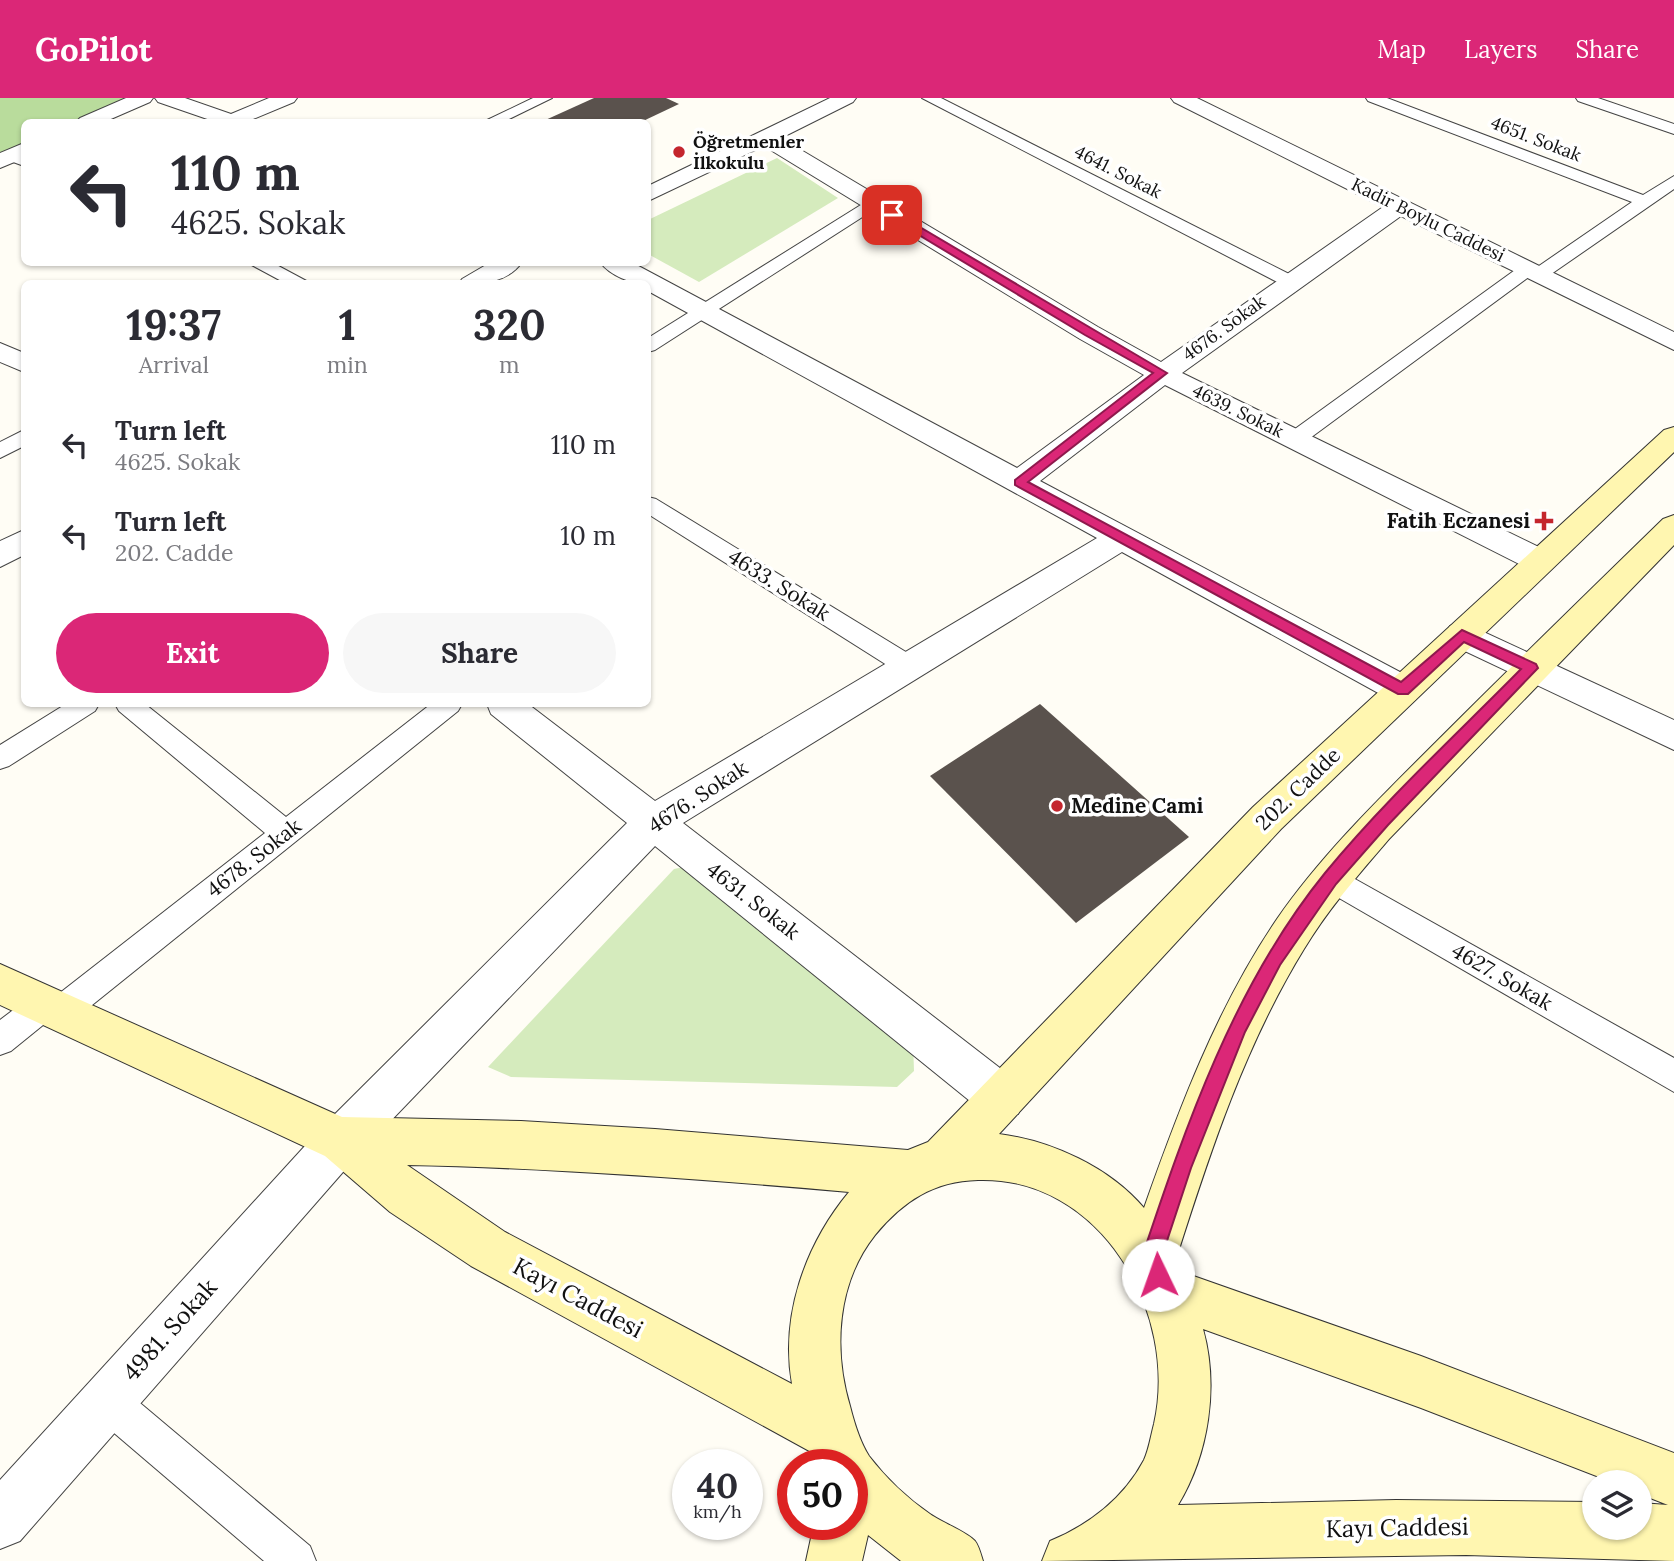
<!DOCTYPE html>
<html lang="en">
<head>
<meta charset="utf-8">
<style>
  body { margin:0; font-family:Lora,serif; background:#f7f7f7; color:#2b2b33; height:100vh; display:flex; flex-direction:column; font-size:26px; white-space:nowrap }
  * { box-sizing:border-box; margin:0 }
  p { font-size:23px; color:#7c7c81 }
  .icon { flex:none; width:38px; height:38px; fill:none; stroke:currentColor; stroke-width:2; stroke-linecap:round; stroke-linejoin:round }
  .map { position:relative; flex:1; overflow:hidden }
  .side { position:absolute; left:21px; top:182px; width:630px; height:427px; display:flex; flex-direction:column; background:#fff; border-radius:10px; box-shadow:0 2px 5px #0004 }
  .side>* { flex:none }
  .hud { position:absolute; left:21px; top:21px; width:630px; height:147px; border-radius:10px; box-shadow:0 2px 5px #0004; background:#fff; color:#2b2b33; overflow:hidden }
  .fabs { position:absolute; left:1582px; top:1372px; display:grid; gap:14px }
  .fabs a { display:grid; place-items:center; width:70px; height:70px; border-radius:50%; background:#fff; box-shadow:0 2px 5px #0004; font-size:35px }
  .speed { position:absolute; left:672px; top:1351px; display:flex; gap:14px; font-size:35px; font-weight:700; text-align:center }
  .speed>* { display:grid; place-content:center; width:91px; height:91px; border-radius:50%; background:#fff; box-shadow:0 2px 5px #0004; line-height:1 }
  .speed small { font-size:18px; font-weight:400 }
  .speed .limit { border:10px solid #d22; background:#fff; color:#111 }
  .pin { position:absolute; display:grid; place-items:center; width:60px; height:60px; color:#fff; margin:-30px; border-radius:14px; box-shadow:0 4px 10px #0006 }
  .me { position:absolute; width:77px; margin:-38px; rotate:357deg; stroke-linejoin:round; filter:drop-shadow(0 0 5px #0008) }
  .turn { display:flex; align-items:center; gap:24px; height:147px; padding:0 35px; font-size:32px }
  .turn .icon { width:91px; height:91px; stroke-width:2.5 }
  .turn b { display:block; font-size:49px; line-height:60px }
  .eta { display:flex; justify-content:space-evenly; align-items:center; height:119px; text-align:center }
  .eta b { font-size:42px; font-weight:800; line-height:49px }
  .primary-button { display:flex; gap:14px; margin-top:auto; padding:14px 35px }
  .primary-button a { flex:1; height:80px; border-radius:42px; background:#db2777; color:#fff; font-size:28px; font-weight:800; line-height:80px; text-align:center }
  .primary-button a+a { background:#f7f7f7; color:#2b2b33 }
  ul { padding:0; list-style:none }
  li { display:flex; align-items:center; gap:21px; height:91px; padding:0 35px }
  li div { flex:1 }
  li b { display:block; font-size:26px }
  li em { font-style:normal }
  header { display:flex; align-items:center; gap:42px; box-sizing:border-box; height:98px; padding:0 35px; background:#db2777; color:#fff }
  header strong { font-size:33px }
  nav { display:flex; gap:38px; margin-inline-start:auto; font-size:24px }
  .map>svg:first-child { display:block }
</style>
</head>
<body>
<header>
<strong>GoPilot</strong>
<nav><a>Map</a><a>Layers</a><a>Share</a></nav>
</header>
<div class="map">
<svg width="1674" height="1463" viewBox="0 0 1674 1463">
  <rect width="100%" height="100%" fill="#fffdf5"/>
  <g fill="#d5ebbd">
    <polygon points="777,60 838,100 699,184 648,156 648,122"/>
    <polygon points="694,767 913,944 914,973 897,989 511,979 488,969 674,771"/>
  </g>
  <polygon fill="#b9dc9c" points="0,0 129,0 72,24 24,24 24,45 0,56"/>
  <g fill="#5a524d">
    <polygon points="594,0 666,0 679,6 641,24 541,24"/>
    <polygon points="1040,606 1189,739 1076,825 930,678"/>
  </g>
  <g fill="none" stroke-linecap="round" stroke-linejoin="round">
    <g stroke="#444" stroke-width="2">
      <g id="lane">
        <polygon points="533,0 552,0 503,24 483,24"/>
        <polygon points="922,0 941,0 1295,179 1298,183 1295,187 1283,187"/>
        <polygon points="1366,0 1387,0 1643,97 1674,78 1674,91 1544,181 1538,182 1530,178 1302,346 1288,346 1284,341 1288,336 1522,167 1528,166 1536,170 1632,104 1368,3"/>
        <polygon points="1576,0 1598,0 1674,26 1674,36 1578,3"/>
        <polygon points="11,53 24,58 24,68 5,61 3,58 5,55"/>
        <polygon points="872,100 878,101 880,105 878,109 655,252 648,254 648,240"/>
        <polygon points="246,164 271,164 312,186 287,186"/>
        <polygon points="24,332 24,348 0,360 0,344"/>
        <polygon points="648,399 656,401 919,562 923,569 919,576 910,579 901,576 648,416"/>
        <polygon points="66,606 99,606 95,613 9,668 0,671 0,647"/>
        <polygon points="115,606 145,606 286,719 431,606 462,606 458,613 71,924 60,929 48,923 11,953 0,957 0,922 33,897 44,892 56,898 265,735 119,613"/>
        <polygon points="1330,767 1674,960 1674,994 1320,789 1316,780 1320,771"/>
        <polygon points="107,1284 121,1289 310,1448 316,1463 264,1463 93,1317 88,1303 93,1289"/>
      </g>
    </g>
    <g stroke="#444" stroke-width="2">
      <g id="street">
        <polygon points="126,0 153,0 150,4 104,24 76,24 80,20"/>
        <polygon points="155,0 185,0 231,16 269,0 297,0 294,4 246,24 216,24 158,4"/>
        <path d="M830,0H856L853,4L781,40L1098,229L1161,264L1383,109L1174,4L1171,0H1197L1674,234V252L1401,118L1182,275L1551,455L1556,463L1551,471L1540,474L1529,471L1165,287L1040,383L1415,582L1421,592L1415,602L1403,606L1391,602L1122,454L683,725L1018,984L1025,1000L1018,1016L1002,1022L986,1016L655,748L357,1058L20,1443L0,1451V1382L325,1026L627,725L491,616L487,606H528L655,703L1097,440L648,193V186C632,186 610,178 600,164H631L1017,370L1144,277L1080,241L764,48L648,103V88Z"/>
        <polygon points="24,45 24,60 0,70 0,55"/>
        <path d="M491,164H522C508,185 481,186 459,186L462,181Z"/>
        <polygon points="0,245 24,255 24,274 0,264"/>
        <polygon points="24,432 24,457 0,469 0,443"/>
        <polygon points="1462,524 1674,622 1674,652 1450,546 1445,537 1450,528"/>
      </g>
    </g>
    <g stroke="#333" stroke-width="2">
      <path id="secondary" d="M1674,329V354L1281,731L999,1036C1052,1043 1109,1069 1144,1110C1179,1011 1217,909 1277,821C1322,756 1380,700 1436,644C1511,569 1587,495 1663,421L1674,417V447L1389,741C1359,776 1328,811 1304,851C1245,947 1210,1054 1176,1161L1182,1174L1421,1258L1674,1355V1463L1466,1457L1042,1463L1050,1443C1089,1427 1124,1400 1144,1362C1149,1351 1151,1337 1154,1326C1179,1215 1101,1078 978,1082C934,1083 903,1103 875,1137C837,1185 833,1251 850,1308C854,1324 860,1344 869,1358C885,1379 908,1401 930,1416C941,1424 967,1434 975,1443C979,1448 981,1457 983,1463H901L868,1437L862,1463H806L814,1426H852V1367H818L813,1355L471,1168L390,1114L325,1058L0,907V866L342,1019L521,1023L655,1031L908,1052L928,1044L1253,709L1664,332ZM407,1067C555,1070 701,1081 849,1094C805,1147 780,1218 792,1286L505,1134ZM1203,1231L1421,1310L1612,1384H1640V1396L1668,1407L1640,1405V1430H1594V1404L1396,1402L1178,1407C1209,1356 1219,1288 1203,1231Z"/>
    </g>
    <use href="#lane" fill="#fff" fill-rule="evenodd"/>
    <use href="#street" fill="#fff" fill-rule="evenodd"/>
    <use href="#secondary" fill="#fff6b0" fill-rule="evenodd"/>
  </g>
  <path fill="#db2777" stroke="#8e194d" stroke-width="2" d="M889,115H896L1167,275L1028,384L1401,584L1462,532L1536,566L1538,570L1388,727L1336,786L1280,867L1245,934L1191,1070L1161,1161L1168,1177L1165,1185L1158,1188L1151,1185L1141,1162C1186,1027 1234,887 1325,775C1385,702 1455,638 1521,571L1464,544L1408,596H1398L1015,387V382L1153,275L1085,237L889,119Z"/>
  <g fill="#c4262e" stroke="#fff" stroke-width="2.5">
    <circle cx="679" cy="54" r="7"/>
    <path d="M1540.5 412.5h7v7h7v7h-7v7h-7v-7h-7v-7h7z"/>
    <circle cx="1057" cy="708" r="7"/>
  </g>
  <g text-anchor="middle" stroke-width="7" stroke-linejoin="round" paint-order="stroke">
    <g font-size="18" fill="#111" stroke="#fff">
      <text transform="translate(1536 41) rotate(21)" y="6">4651. Sokak</text>
      <text transform="translate(1118 74) rotate(27)" y="6">4641. Sokak</text>
      <text transform="translate(1428 122) rotate(26)" y="6">Kadir Boylu Caddesi</text>
      <text transform="translate(1224 230) rotate(-36)" y="6">4676. Sokak</text>
      <text transform="translate(1238 313) rotate(26)" y="6">4639. Sokak</text>
    </g>
    <g font-size="18" font-weight="bold" fill="#111" stroke="#fff" text-anchor="start">
      <text x="693" y="50">Öğretmenler<tspan x="693" dy="21">İlkokulu</tspan></text>
    </g>
    <g font-size="21" font-weight="bold" fill="#111" stroke="#fff" text-anchor="end">
      <text x="1530" y="430">Fatih Eczanesi</text>
      <text x="1071" y="715" text-anchor="start">Medine Cami</text>
    </g>
    <g font-size="21" fill="#111" stroke="#fff">
      <text transform="translate(779 487) rotate(32)" y="7">4633. Sokak</text>
      <text transform="translate(1298 691) rotate(-44)" y="7">202. Cadde</text>
      <text transform="translate(698 699) rotate(-33)" y="7">4676. Sokak</text>
      <text transform="translate(254 760) rotate(-38)" y="7">4678. Sokak</text>
      <text transform="translate(753 803) rotate(38)" y="7">4631. Sokak</text>
      <text transform="translate(1502 879) rotate(30)" y="7">4627. Sokak</text>
    </g>
    <g font-size="24" fill="#111" stroke="#fff">
      <text transform="translate(578 1200) rotate(28)" y="8">Kayı Caddesi</text>
      <text transform="translate(170 1232) rotate(-48)" y="8">4981. Sokak</text>
      <text transform="translate(1397 1430) rotate(-1)" y="8">Kayı Caddesi</text>
    </g>
  </g>
</svg>
<div class="fabs">
<a><svg class="icon" aria-label="layers" viewBox="0 0 24 24"><path d="M12 4l9 5-9 5-9-5zM3 14l9 5 9-5"/></svg></a>
</div>
<div class="speed"><div>40<small>km/h</small></div><div class="limit">50</div></div>
<div class="pin" style="left:892px;top:117px;background:#d93025"><svg class="icon" aria-label="arrive" viewBox="0 0 24 24"><path d="M6 21V4h12l-3 4 3 4H6"/></svg></div>
<svg class="me" style="left:1158px;top:1177px" viewBox="-20 -20 40 40"><circle r="19" fill="#fff"/><path d="M0-13L10 11 0 6-10 11z" fill="#db2777"/></svg>
<div class="hud">
<div class="turn"><svg class="icon" aria-label="left" viewBox="0 0 24 24"><path d="M17 20v-9H6M10 6l-5 5 5 5"/></svg><div><b>110 m</b>4625. Sokak</div></div>
</div>
<section class="side">
<div class="eta">
<div><b>19:37</b><p>Arrival</p></div>
<div><b>1</b><p>min</p></div>
<div><b>320</b><p>m</p></div>
</div>
<ul>
<li><svg class="icon" aria-label="left" viewBox="0 0 24 24"><path d="M17 20v-9H6M10 6l-5 5 5 5"/></svg><div><b>Turn left</b><p>4625. Sokak</p></div><em>110 m</em></li>
<li><svg class="icon" aria-label="left" viewBox="0 0 24 24"><path d="M17 20v-9H6M10 6l-5 5 5 5"/></svg><div><b>Turn left</b><p>202. Cadde</p></div><em>10 m</em></li>
</ul>
<div class="primary-button"><a>Exit</a><a>Share</a></div>
</section>
</div>
</body>
</html>
